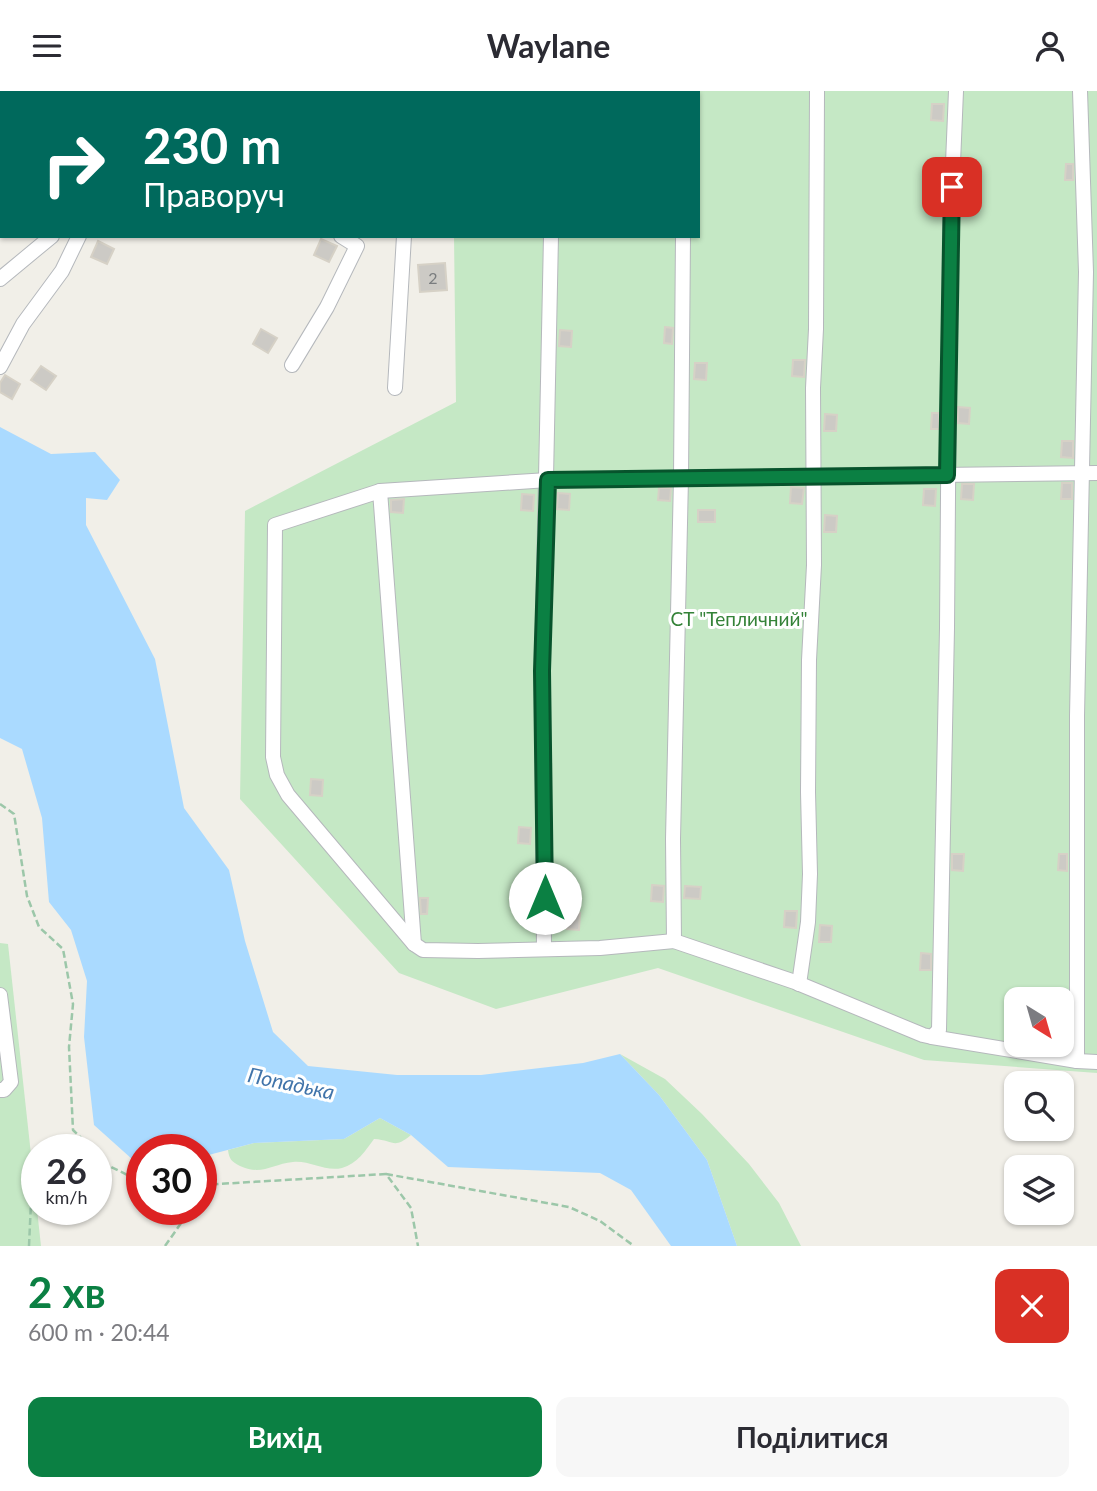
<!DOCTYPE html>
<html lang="uk">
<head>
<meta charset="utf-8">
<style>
  body { margin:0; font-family:Lato,sans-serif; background:#f7f7f7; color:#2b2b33; height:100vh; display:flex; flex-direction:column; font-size:26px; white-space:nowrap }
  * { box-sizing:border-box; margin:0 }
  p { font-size:23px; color:#7c7c81 }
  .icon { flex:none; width:38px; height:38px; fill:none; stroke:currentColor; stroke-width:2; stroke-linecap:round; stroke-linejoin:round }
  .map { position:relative; height:1155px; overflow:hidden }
  .sheet { display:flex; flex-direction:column; background:#fff; flex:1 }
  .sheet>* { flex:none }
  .banner { position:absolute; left:0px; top:0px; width:700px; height:147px; box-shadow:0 2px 5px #0004; background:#00695c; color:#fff; overflow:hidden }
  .needle { width:46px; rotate:143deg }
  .fabs { position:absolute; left:1004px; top:896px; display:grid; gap:14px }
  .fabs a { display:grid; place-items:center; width:70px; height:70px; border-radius:14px; background:#fff; box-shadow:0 2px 5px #0004; font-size:35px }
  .speed { position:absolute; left:21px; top:1043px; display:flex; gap:14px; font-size:35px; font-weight:700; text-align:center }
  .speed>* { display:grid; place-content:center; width:91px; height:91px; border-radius:50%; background:#fff; box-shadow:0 2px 5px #0004; line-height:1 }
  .speed small { font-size:18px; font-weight:400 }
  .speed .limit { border:10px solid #d22; background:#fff; color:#111 }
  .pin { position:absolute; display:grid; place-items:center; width:60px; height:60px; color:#fff; margin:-30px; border-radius:14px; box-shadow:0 4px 10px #0006 }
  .me { position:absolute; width:77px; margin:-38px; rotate:0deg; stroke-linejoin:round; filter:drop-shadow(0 0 5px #0008) }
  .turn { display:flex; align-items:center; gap:24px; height:147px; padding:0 28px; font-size:32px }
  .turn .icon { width:91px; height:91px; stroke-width:2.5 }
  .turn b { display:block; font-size:49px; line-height:60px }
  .round { display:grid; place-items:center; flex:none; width:74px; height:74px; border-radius:14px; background:#f7f7f7 }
  .summary { display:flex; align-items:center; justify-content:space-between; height:119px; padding:0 28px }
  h1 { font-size:42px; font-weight:700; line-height:52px; color:#0b8043 }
  .action { display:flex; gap:14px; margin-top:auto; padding:14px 28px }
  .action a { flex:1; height:80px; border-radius:14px; background:#0b8043; color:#fff; font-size:28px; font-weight:700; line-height:80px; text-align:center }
  .action a+a { background:#f7f7f7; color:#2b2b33 }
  header { display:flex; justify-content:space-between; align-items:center; height:91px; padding:0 28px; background:#fff; font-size:32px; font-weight:700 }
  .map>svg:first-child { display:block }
</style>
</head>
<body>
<header><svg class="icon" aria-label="menu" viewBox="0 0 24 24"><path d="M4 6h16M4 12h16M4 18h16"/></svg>Waylane<svg class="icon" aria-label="person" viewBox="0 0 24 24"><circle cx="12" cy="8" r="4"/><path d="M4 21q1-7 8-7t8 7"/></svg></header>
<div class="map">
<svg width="1097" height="1155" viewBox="0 0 1097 1155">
  <rect width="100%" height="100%" fill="#f1efe8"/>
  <g fill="#c5e8c5" fill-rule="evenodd">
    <path d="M452,0H1097V982L924,969L658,877L496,918L399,882L240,708L245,420L456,311L454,145H698V2ZM1017,908H1062V954H1017Z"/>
    <polygon points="0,852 8,853 41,1155 0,1155"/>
    <polygon points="620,963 665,988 702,1023 749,1073 779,1112 801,1155 737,1155 707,1069 659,1004"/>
    <path d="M380,1027L411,1044C393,1059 394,1049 374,1048C366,1059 357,1073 342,1077C325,1081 309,1069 293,1071C272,1073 262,1085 240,1075C232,1071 229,1068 228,1059L254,1052L344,1048Z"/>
  </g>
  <polygon fill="#aadaff" points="0,336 51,363 95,361 120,389 107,409 86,407 86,434 155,568 184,717 229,779 245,850 273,941 308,975 397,984 481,984 583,972 620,963 659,1004 707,1069 737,1155 671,1155 631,1099 600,1082 448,1076 411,1044 380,1027 344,1048 254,1052 201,1066 201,1059 142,1059 142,1077 94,1034 84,946 87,890 71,839 49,811 42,727 22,658 0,647"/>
  <g fill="#cccac5" stroke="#d6d1c6" stroke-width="2">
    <polygon points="932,13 944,13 943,30 931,29"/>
    <polygon points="1066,73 1073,73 1073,89 1065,89"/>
    <polygon points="321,148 337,155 329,171 314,164"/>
    <polygon points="98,150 114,158 107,173 91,166"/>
    <polygon points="445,172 447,199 420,201 418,174"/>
    <polygon points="665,236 673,237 672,253 664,252"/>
    <polygon points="261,238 277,247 268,262 253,253"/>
    <polygon points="560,239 572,240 571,256 559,255"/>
    <polygon points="793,269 805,269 804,286 792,285"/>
    <polygon points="695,272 707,272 706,289 694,288"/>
    <polygon points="41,275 56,285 46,299 31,289"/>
    <polygon points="5,284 20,293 12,308 0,301 0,292"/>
    <polygon points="958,316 970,317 969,333 958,332"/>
    <polygon points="932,322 939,322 939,338 931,338"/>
    <polygon points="825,323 837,324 836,340 824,340"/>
    <polygon points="1062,350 1073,350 1073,367 1061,366"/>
    <polygon points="1062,392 1072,392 1072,408 1061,408"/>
    <polygon points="962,393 974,393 973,409 961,408"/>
    <polygon points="791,396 804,397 802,413 790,412"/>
    <polygon points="659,397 671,397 670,410 658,409"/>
    <polygon points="924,398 936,398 935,415 923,414"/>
    <polygon points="558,402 570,403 569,419 557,418"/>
    <polygon points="522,403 534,404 533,420 521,419"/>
    <polygon points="404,408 403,422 391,421 391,409"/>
    <rect x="698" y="419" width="17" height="12"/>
    <polygon points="825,424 837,425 836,441 824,441"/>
    <polygon points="311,688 323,689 322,705 310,704"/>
    <polygon points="519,736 531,737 530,753 518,752"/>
    <polygon points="952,763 964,763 963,780 952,779"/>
    <polygon points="1059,763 1067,763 1067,780 1058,779"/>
    <polygon points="652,794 664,795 663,811 651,810"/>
    <polygon points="685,795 701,796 700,808 684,807"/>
    <polygon points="420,807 428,807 427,823 421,823"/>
    <polygon points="785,820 797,820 796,837 784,836"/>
    <polygon points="568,821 580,822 579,839 567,838"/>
    <polygon points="820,834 832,835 831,851 819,851"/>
    <polygon points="921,862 931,863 931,879 920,879"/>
  </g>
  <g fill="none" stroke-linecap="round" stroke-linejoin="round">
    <g stroke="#b5b8bc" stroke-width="16">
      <g id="minor">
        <polyline points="550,0 550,2"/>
        <polyline points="687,0 687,2"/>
        <polyline points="142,2 142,0"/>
        <polyline points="448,2 448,0"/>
        <polyline points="683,145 681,387 673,748 674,850 795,891 923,944 932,946 939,939 947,537 950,144 956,0"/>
        <polyline points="0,188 52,145"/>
        <polyline points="292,274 327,216 357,155 341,145"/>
        <polyline points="0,276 23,233 62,180 79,145"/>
        <polyline points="395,297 404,145"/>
        <polyline points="380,400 414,853"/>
        <polyline points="674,850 600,857 478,860 423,859 414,853 288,704 277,684 273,666 275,434 380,400 548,389 1097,382"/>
        <polyline points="544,858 542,580 551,145"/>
        <polyline points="799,893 808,831 810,783 808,701 809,569 814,474 813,297 816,238 817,0"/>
        <polyline points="0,904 11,991 4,999 0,999"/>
        <polyline points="932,946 1077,970 1077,625 1086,181 1080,0"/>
        <polyline points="1077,970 1097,971"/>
      </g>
    </g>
    <g stroke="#9cc7a9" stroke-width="2.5" stroke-dasharray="7 3.5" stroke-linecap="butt">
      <polyline points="0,713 14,723 27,805 39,836 63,858 73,913 69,956 73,1039 93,1059"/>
      <polyline points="96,1062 109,1075 142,1091"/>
      <polyline points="386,1083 569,1116 600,1130 634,1155"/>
      <polyline points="201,1094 386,1083 411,1117 418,1155"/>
      <polyline points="29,1155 32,1089"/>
      <polyline points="165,1155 191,1118"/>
    </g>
    <use href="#minor" stroke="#fff" stroke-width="14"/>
  </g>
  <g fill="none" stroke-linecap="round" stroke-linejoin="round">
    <g stroke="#07532c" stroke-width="18">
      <polyline id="route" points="545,807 542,580 548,389 947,384 952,96"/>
    </g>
    <use href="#route" stroke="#0b8043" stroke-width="12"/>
  </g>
  <g text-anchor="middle" stroke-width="6" stroke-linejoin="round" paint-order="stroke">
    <g font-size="16" fill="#7a7d7f">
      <text x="433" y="193">2</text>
    </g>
    <g font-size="19" fill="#348238" stroke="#fff">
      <text x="739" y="535">СТ "Тепличний"</text>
    </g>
    <g font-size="21" font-style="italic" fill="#4174aa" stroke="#fff">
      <text transform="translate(291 993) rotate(12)" y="7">Попадька</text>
    </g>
  </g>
</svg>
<div class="fabs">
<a><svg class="needle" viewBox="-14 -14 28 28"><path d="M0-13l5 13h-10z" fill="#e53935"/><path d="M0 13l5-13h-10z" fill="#7c7c81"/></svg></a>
<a><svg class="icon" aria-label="search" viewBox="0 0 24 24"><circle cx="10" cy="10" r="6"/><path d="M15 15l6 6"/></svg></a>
<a><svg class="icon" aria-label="layers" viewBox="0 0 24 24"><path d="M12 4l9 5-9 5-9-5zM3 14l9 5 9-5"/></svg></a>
</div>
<div class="speed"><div>26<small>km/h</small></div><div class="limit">30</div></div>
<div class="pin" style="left:952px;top:96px;background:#d93025"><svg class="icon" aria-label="arrive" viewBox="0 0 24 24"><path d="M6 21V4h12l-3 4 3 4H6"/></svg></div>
<svg class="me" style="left:545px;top:807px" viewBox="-20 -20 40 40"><circle r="19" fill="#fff"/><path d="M0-13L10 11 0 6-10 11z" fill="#0b8043"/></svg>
<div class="banner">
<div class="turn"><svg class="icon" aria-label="right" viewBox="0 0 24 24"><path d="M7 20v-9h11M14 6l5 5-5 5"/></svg><div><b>230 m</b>Праворуч</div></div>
</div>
</div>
<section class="sheet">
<div class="summary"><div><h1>2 хв</h1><p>600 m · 20:44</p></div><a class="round" style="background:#d93025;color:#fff"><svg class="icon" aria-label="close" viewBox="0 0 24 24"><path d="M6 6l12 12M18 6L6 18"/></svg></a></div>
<div class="action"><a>Вихід</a><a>Поділитися</a></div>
</section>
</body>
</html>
